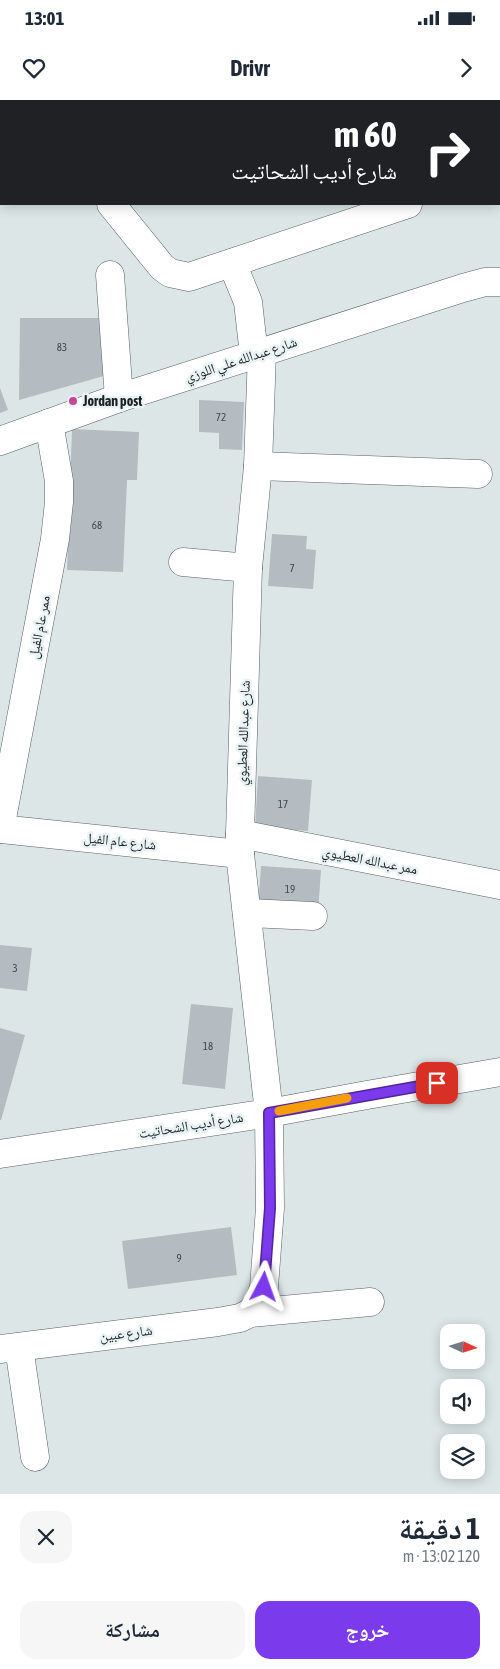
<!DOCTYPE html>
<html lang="ar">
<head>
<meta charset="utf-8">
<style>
  body { margin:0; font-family:"Asap Condensed","Noto Naskh Arabic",sans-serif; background:#f6f6f7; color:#1f2937; direction:rtl; height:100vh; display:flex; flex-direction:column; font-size:19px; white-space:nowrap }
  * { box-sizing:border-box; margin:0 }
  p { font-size:16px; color:#747a83 }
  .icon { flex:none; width:28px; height:28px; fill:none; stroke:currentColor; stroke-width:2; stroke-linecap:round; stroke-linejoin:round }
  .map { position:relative; height:1394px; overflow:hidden; direction:ltr }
  .panel { display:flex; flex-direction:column; background:#fff; flex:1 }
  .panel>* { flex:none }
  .banner { position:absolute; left:0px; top:0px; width:500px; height:105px; box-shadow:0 2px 12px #0003; direction:rtl; background:#202124; color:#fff; overflow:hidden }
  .needle { width:32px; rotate:94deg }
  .tools { position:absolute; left:440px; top:1224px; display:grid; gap:10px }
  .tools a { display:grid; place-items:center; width:45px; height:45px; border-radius:10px; background:#fff; box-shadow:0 2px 12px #0003; font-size:25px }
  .pin { position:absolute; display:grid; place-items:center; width:42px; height:42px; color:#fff; margin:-21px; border-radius:10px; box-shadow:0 2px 8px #0006 }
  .me { position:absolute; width:55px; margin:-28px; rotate:4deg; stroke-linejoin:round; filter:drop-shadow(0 0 4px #0008) }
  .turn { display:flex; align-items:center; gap:18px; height:105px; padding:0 20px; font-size:22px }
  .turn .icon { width:65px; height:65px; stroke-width:2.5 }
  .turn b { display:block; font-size:35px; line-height:42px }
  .round { display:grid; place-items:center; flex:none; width:52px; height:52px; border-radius:15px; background:#f6f6f7 }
  .headline { display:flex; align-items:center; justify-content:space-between; height:85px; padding:0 20px }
  h1 { font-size:30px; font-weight:700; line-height:38px }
  .action { display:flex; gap:10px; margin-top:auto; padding:10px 20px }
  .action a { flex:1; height:58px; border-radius:15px; background:#7c3aed; color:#fff; font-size:20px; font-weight:700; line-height:58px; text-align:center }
  .action a+a { background:#f6f6f7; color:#1f2937 }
  .status { display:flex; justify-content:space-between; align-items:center; height:35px; padding:0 25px; background:#fff; direction:ltr }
  .status svg { height:14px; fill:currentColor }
  header { display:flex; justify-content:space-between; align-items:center; height:65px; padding:0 20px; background:#fff; font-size:22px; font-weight:700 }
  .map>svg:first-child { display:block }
</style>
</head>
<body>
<div class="status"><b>13:01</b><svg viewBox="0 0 49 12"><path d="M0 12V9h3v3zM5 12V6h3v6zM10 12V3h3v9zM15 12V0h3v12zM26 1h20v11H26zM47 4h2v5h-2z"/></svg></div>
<header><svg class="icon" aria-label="forward" viewBox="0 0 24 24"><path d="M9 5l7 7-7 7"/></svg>Drivr<svg class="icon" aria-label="heart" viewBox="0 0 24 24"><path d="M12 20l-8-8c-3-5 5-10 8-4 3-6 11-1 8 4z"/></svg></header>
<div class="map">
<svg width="500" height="1394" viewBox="0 0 500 1394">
  <rect width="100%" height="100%" fill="#dce6e7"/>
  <g fill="#b5bcc1">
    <polygon points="20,218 104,218 104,276 19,300"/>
    <polygon points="0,288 8,310 0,313"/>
    <polygon points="199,300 244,302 242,350 219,349 219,333 199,332"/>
    <polygon points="72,329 139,332 137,380 127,380 123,472 67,470"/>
    <polygon points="272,434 307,436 306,449 316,450 313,489 268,486"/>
    <polygon points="258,676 312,680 308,731 255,727"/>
    <polygon points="261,766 321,770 318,813 258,808"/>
    <polygon points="0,845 32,848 27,891 0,888"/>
    <polygon points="191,904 233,908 225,989 182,984"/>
    <polygon points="0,928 25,935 1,1020 0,1020"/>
    <polygon points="231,1127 237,1175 128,1189 122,1141"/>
  </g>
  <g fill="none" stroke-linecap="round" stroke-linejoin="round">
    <g stroke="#596162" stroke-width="29">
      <g id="minor">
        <polyline points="41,0 42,1"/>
        <polyline points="499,13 500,17"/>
        <polyline points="499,73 500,73"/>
        <polyline points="111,104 162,167 170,173 189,177 408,104"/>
        <polyline points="232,163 248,202 254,255"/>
        <polyline points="110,175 119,298"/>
        <polyline points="0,341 119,298 463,188 485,182 500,182"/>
        <polyline points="258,366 478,374"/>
        <polyline points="183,462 248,468"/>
        <polyline points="0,729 55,439 59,402 59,381 49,323"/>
        <polyline points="0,729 240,754"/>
        <polyline points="240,734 500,785"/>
        <polyline points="247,813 313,816"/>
        <polyline points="0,1054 269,1013 367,995 500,972"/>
        <polyline points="250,1213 259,1203 264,1187 270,1108 269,1013 240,754 240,734 248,468 258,366 262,252"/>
        <polyline points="19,1247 35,1357"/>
        <polyline points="0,1249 218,1222 240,1218 250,1213 370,1202"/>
      </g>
    </g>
    <use href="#minor" stroke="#fff" stroke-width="28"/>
  </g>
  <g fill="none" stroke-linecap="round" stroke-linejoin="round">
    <g stroke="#51269a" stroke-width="12">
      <polyline id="route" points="264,1187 270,1108 269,1013 437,983"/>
    </g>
    <use href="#route" stroke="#7c3aed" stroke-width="9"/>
    <polyline stroke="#f59e0b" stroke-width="9" points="279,1011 347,998"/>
  </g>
  <circle fill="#c34797" stroke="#e9f3f4" stroke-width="2" cx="73" cy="301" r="5"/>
  <g text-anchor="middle" stroke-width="5" stroke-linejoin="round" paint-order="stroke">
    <g font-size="11" fill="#44484a">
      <text x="62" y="251">83</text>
      <text x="221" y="321">72</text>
      <text x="97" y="429">68</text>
      <text x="292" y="472">7</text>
      <text x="283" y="708">17</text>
      <text x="290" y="793">19</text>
      <text x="15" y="872">3</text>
      <text x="208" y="950">18</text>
      <text x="179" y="1162">9</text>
    </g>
    <g font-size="14" fill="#1e2122" stroke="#e9f3f4">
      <text transform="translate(241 259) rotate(-18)" y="5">شارع عبدالله علي اللوزي</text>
      <text transform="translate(39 527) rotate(-79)" y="5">ممر عام الفيل</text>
      <text transform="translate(243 633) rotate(-88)" y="5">شارع عبدالله العطيوي</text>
      <text transform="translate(120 741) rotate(6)" y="5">شارع عام الفيل</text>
      <text transform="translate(370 760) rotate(11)" y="5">ممر عبدالله العطيوي</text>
      <text transform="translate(191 1025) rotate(-9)" y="5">شارع أديب الشحاتيت</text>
      <text transform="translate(126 1233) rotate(-7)" y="5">شارع عبين</text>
    </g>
    <g font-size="14" font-weight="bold" fill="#1e2122" stroke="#e9f3f4" text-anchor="start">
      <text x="83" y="306">Jordan post</text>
    </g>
  </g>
</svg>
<div class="tools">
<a><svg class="needle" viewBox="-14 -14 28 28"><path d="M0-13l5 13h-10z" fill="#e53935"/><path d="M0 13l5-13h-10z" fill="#747a83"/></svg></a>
<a><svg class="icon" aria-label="sound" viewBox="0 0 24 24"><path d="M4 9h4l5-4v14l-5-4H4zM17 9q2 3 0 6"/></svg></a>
<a><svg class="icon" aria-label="layers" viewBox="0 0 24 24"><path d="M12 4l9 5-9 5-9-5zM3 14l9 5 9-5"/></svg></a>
</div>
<div class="pin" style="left:437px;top:983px;background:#d93025"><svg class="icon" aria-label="arrive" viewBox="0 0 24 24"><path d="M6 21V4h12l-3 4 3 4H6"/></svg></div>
<svg class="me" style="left:264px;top:1187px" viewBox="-20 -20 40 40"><path d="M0-17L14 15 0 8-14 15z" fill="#7c3aed" stroke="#fff" stroke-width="4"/></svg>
<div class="banner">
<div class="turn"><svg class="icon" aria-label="right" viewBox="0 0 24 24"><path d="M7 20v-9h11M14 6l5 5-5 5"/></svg><div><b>60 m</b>شارع أديب الشحاتيت</div></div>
</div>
</div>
<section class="panel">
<div class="headline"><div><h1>1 دقيقة</h1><p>120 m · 13:02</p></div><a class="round"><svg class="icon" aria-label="close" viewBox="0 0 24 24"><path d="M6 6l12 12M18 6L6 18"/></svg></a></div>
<div class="action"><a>خروج</a><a>مشاركة</a></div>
</section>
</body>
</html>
